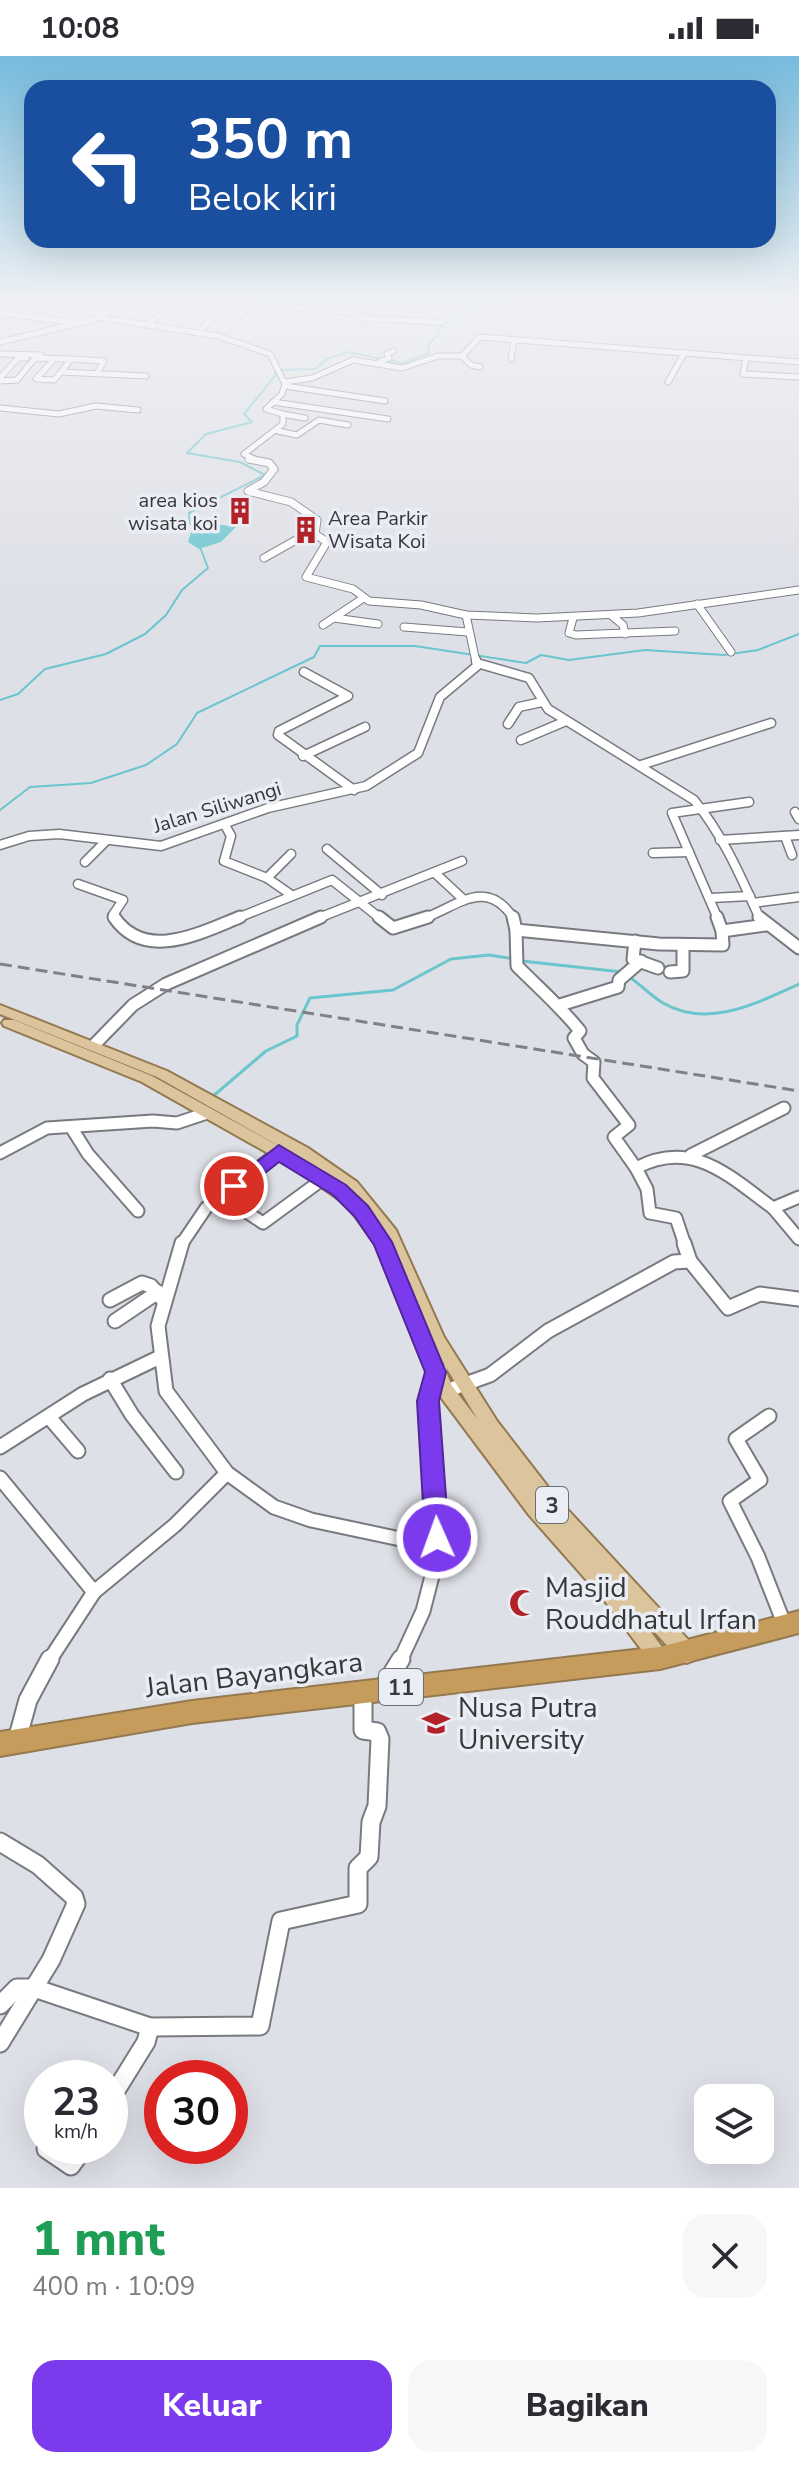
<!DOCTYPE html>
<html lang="id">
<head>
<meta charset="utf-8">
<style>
  body { margin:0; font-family:"Nunito Sans",sans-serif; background:#f7f7f7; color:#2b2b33; height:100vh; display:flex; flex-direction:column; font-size:30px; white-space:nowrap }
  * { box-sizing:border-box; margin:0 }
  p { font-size:26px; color:#7c7c81 }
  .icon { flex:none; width:44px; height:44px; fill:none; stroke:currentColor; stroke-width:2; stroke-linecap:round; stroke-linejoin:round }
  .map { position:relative; height:2132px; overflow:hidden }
  .sheet { display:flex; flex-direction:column; background:#fff; flex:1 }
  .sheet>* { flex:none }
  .banner { position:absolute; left:24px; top:24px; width:752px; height:168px; border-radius:24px; box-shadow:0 8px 32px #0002; background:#1a4fa0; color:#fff; overflow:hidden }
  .controls { position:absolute; left:694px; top:2028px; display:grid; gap:16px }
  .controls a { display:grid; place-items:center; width:80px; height:80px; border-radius:16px; background:#fff; box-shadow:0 8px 32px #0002; font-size:40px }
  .speed { position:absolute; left:24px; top:2004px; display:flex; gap:16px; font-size:40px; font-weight:700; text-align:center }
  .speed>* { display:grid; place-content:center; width:104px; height:104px; border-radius:50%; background:#fff; box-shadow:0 8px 32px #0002; line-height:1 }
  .speed small { font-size:20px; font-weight:400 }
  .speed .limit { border:12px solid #d22; background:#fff; color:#111 }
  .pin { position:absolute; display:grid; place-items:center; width:68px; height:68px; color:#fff; margin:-34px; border:4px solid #fff; border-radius:50%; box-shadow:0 2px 8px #0007 }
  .me { position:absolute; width:88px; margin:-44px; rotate:358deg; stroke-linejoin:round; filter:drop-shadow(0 0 6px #0008) }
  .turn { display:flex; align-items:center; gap:28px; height:168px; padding:0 32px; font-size:36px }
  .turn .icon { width:104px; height:104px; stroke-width:2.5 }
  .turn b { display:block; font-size:56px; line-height:68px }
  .round { display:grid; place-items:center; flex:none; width:84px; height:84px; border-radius:24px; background:#f7f7f7 }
  .summary { display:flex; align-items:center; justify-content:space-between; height:136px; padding:0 32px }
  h1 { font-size:48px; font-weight:800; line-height:60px; color:#1e9e55 }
  .button { display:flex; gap:16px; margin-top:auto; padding:16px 32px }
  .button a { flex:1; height:92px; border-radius:24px; background:#7c3aed; color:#fff; font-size:32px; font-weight:800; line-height:92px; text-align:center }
  .button a+a { background:#f7f7f7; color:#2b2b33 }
  .status { display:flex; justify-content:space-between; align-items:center; height:56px; padding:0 40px; background:#fff; direction:ltr }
  .status svg { height:22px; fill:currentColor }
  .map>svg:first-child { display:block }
</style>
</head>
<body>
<div class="status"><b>10:08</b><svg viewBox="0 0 49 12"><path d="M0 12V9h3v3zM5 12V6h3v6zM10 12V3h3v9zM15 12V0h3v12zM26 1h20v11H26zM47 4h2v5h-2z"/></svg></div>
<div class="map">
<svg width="799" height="2132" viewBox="0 0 799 2132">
  <rect width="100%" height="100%" fill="#dee0e7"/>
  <polygon fill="#6ac5cd" points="209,467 236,471 221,486 199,493 188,486 193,469"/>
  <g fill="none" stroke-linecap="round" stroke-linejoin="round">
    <g stroke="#6ac5cd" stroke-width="2">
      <polyline points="490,245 530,248 568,245"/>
      <polyline points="196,470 190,468 189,457 265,419 240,406 187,397 206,378 252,366 244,358 275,320 275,314 315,313 327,303 347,296 402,307 429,297 428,288 437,280 439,272 463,256 466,249 482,245"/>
      <polyline points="0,644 18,638 45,613 106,598 145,578 166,559 182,534 208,512 200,491"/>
      <polyline points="0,754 30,731 91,727 146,709 177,688 197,657 314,601 320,590 415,590 526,607 541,599 569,604 645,594 724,599 758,594 799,578"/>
    </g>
    <g stroke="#6ac5cd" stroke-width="3">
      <polyline points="522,905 622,916"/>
      <path d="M628,920C640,928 650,939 663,947C708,973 757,947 799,928"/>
      <polyline points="212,1041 266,995 297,980 297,969 310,942 393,934 451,903 489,899 515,903"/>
    </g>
    <g stroke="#787a80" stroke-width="7">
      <g id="minor-far5">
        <polyline points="220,245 247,248"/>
        <polyline points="243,248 359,257 360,262 442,266"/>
        <polyline points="0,257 71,266"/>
        <polyline points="9,257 34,245"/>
        <polyline points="239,259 252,250"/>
        <polyline points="21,260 53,245"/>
        <polyline points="97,261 218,280 270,298 285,328 282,338 266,353 283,358 283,368 244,398 258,405"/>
        <polyline points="147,269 177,245"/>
        <polyline points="199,277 211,263"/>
        <polyline points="0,286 91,264 122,249 154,245"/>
        <polyline points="0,298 41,299"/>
        <polyline points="462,300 471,309 480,311"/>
        <polyline points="746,302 743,318 799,321"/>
        <polyline points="54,303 36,323 54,324 61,316"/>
        <polyline points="71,303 104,305 97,317"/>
        <polyline points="511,303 514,284"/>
        <polyline points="379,306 389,302 387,298 393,295"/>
        <polyline points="0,322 18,302 26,302"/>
        <polyline points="0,325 17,324 35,302 71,303 61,316 146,320"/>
        <polyline points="285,326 312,322 353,304 402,312 438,300 462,300 480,281 799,306"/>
        <polyline points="668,326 685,296"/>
        <polyline points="285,330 385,345"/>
        <polyline points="273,346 388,363"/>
        <polyline points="0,352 59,358 96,350 138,354"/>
        <polyline points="282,358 305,362"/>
        <polyline points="278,375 297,379 319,364 348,369"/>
      </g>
    </g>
    <g stroke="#787a80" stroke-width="9">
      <g id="minor-far4">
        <polyline points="249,403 269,407 274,413 264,426 248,435 291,446 317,464 315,478 327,486 306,521 353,533 369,545 421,549 466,559 537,562 638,557 799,534"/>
        <polyline points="264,502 296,484 317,480"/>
        <polyline points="697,548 731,596"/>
        <polyline points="466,559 476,606"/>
        <polyline points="612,560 623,569 625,578"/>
        <polyline points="334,562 378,568"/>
        <polyline points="573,562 569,577 576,579 675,575"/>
        <polyline points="323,569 362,543"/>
        <polyline points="404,571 468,576"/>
      </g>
    </g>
    <g stroke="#787a80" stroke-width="11">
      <g id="minor-far3">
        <path d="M477,607L529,622L548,653L694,744C723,779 741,821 760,863"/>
        <polyline points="304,616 348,640 279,675 278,679 354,734"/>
        <polyline points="508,668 519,651 542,646"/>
        <polyline points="521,684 566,665"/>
        <polyline points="303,700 365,671"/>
        <polyline points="641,709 771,667"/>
        <polyline points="795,756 799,763"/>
        <polyline points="225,769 231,780 224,805 267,822 290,838"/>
        <polyline points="785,780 792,799"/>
        <polyline points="720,784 799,779"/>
        <polyline points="0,789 29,780 59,778 161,790 268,752 366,730 418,697 440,641 477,610 476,604"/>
        <polyline points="327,793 382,839"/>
        <polyline points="653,797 689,796"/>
        <polyline points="85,806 106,785"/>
        <polyline points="435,817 464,844"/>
        <polyline points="267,822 291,798"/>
        <polyline points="78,828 123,844 113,859 116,863"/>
        <polyline points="711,842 750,840"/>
        <polyline points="753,847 799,841"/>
        <polyline points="235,863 332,824 381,863"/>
        <polyline points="316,863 462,805"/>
        <path d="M422,863C455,852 486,819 514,863"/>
        <polyline points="718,863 672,757 749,746"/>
      </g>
    </g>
    <g stroke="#787a80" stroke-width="15">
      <g id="minor-far2">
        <path d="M114,861C145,907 202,876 240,861"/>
        <polyline points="379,861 393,872 428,861"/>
        <polyline points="513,861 516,874 659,888 723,889 722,875 766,869"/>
        <polyline points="717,861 722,875"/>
        <polyline points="759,861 799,892"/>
        <path d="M516,874L517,910C539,932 561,951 580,975L574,982L583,998L594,1006L593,1022L629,1069L614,1081L636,1112"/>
        <polyline points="635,885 633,903 658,912"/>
        <polyline points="670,916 683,915 683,889"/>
        <polyline points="560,949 618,931 619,924 641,905"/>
        <polyline points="94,989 133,949 166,928 321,861"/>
        <polyline points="71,1071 88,1098 138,1155"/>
        <polyline points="0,1097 47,1072 153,1065 177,1067 207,1057"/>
        <polyline points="691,1099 784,1052"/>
        <polyline points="799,1141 773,1152 799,1183"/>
        <polyline points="245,1155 263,1167 323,1123"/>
        <polyline points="181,1189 206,1152 279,1096"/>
        <path d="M685,1189L676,1162L650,1157L647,1133L636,1112C692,1082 729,1120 773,1152"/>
      </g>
    </g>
    <g stroke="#787a80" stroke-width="17">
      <g id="minor-far1">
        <polyline points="182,1187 158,1270 166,1335 227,1417 274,1451 311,1464 405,1484 437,1482"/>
        <polyline points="684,1187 690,1205"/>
        <polyline points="110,1244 142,1227 151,1230 164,1245"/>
        <polyline points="115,1265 158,1236"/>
        <polyline points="110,1323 132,1359 176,1416"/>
        <polyline points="446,1335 490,1319 548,1275 674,1206 690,1205 728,1252 760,1238 799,1243"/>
        <polyline points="769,1360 736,1383 760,1424 730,1445 758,1501 785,1570"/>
        <polyline points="49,1361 78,1395"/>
        <polyline points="0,1391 83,1338 160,1301"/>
        <polyline points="0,1422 94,1536 49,1605"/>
        <polyline points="94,1536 175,1469 227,1417"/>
        <polyline points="400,1605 423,1555 432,1520 434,1453 428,1335 440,1314"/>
      </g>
    </g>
    <g stroke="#787a80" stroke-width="21">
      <g id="minor">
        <polyline points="383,1632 401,1603"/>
        <polyline points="17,1684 28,1644 50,1603"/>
        <polyline points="0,1786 38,1809 74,1841 76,1848 51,1904 0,1987"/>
        <polyline points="0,1949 17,1932 34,1932 150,1971 260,1970 281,1865 358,1848 358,1812 369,1801 371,1766 377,1750 380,1683 377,1676 363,1674 363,1636"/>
        <polyline points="110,2044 146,1986 150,1971"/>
        <polyline points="46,2093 71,2110 85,2090"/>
      </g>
    </g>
    <g stroke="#937950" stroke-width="4">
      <path id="major" d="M0,949L167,1015L308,1092L357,1126L396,1174L444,1281L497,1365L555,1440L694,1590L697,1597L694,1604L687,1607L680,1604L634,1553L670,1602L667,1609L660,1612L653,1609L604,1544L529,1459L440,1340L376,1189L347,1149L296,1113L142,1026L4,970L2,967L4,964H14L152,1020L304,1104L157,1021L0,958ZM441,1303L478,1364L452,1330Z"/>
    </g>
    <g stroke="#937950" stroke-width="4">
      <polygon id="highway" points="799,1555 799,1577 660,1613 192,1667 0,1700 0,1676 192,1645 660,1591"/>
    </g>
    <use href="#minor-far5" stroke="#fff" stroke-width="5"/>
    <use href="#minor-far4" stroke="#fff" stroke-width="7"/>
    <use href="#minor-far3" stroke="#fff" stroke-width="8"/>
    <use href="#minor-far2" stroke="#fff" stroke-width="11"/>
    <use href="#minor-far1" stroke="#fff" stroke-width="13"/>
    <use href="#minor" stroke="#fff" stroke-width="17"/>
    <use href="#major" fill="#dcc49d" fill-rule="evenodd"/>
    <use href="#highway" fill="#c59c5c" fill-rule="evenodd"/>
    <polyline stroke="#7f8186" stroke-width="3" stroke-dasharray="12 6" stroke-linecap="butt" points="0,908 799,1035"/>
  </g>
  <linearGradient id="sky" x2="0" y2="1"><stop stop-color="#75bbdd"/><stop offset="0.45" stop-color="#f0f1f4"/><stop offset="1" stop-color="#f0f1f4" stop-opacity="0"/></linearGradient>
  <rect width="799" height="544" fill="url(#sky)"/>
  <polygon fill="#7c3aed" stroke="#51269a" stroke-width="2" points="279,1089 346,1129 368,1150 392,1186 446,1316 439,1345 449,1482 446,1490 437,1493 429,1490 425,1482 417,1345 425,1316 374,1189 355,1161 333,1139 279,1106 241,1136 227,1136 225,1130"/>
  <defs>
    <g id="building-bare" transform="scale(2.16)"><path d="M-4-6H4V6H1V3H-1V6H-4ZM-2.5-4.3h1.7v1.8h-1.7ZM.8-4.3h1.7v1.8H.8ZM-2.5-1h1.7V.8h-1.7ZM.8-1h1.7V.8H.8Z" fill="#b22127" stroke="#ebedf4" stroke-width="2.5" paint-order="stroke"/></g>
    <g id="mosque-bare" transform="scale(2.16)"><path d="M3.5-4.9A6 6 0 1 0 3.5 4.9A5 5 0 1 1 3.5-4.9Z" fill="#b22127" stroke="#ebedf4" stroke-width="2.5" paint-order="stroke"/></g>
    <g id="university-bare" transform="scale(2.16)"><path d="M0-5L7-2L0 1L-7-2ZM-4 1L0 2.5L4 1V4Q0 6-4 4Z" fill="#b22127" stroke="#ebedf4" stroke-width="2.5" paint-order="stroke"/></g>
  </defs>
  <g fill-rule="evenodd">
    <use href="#building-bare" x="240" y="455"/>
    <use href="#building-bare" x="306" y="474"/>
    <use href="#mosque-bare" x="523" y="1547"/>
    <use href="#university-bare" x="436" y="1667"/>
  </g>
  <g text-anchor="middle" stroke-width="7" stroke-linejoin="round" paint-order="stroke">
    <g font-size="20" fill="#37383b" stroke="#ebedf4" text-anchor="end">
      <text x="218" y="451">area kios<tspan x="218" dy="23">wisata koi</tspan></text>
      <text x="328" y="469" text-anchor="start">Area Parkir<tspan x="328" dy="23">Wisata Koi</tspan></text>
    </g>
    <g font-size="20" fill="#37383b" stroke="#ebedf4">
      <text transform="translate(217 751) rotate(-17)" y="7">Jalan Siliwangi</text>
    </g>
    <g fill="#ebedf4" stroke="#6d6e72" stroke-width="2">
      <rect x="536" y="1431" width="32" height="36" rx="6"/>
      <rect x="379" y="1613" width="44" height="36" rx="6"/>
    </g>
    <g font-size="22" font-weight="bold" fill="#37383b">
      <text x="552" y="1457">3</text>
      <text x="401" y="1639">11</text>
    </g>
    <g font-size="28" fill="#37383b" stroke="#ebedf4" text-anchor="start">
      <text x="545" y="1541">Masjid<tspan x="545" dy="32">Rouddhatul Irfan</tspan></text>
      <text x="458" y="1661">Nusa Putra<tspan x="458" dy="32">University</tspan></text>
    </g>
    <g font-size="28" fill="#37383b" stroke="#ebedf4">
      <text transform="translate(254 1618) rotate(-7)" y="10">Jalan Bayangkara</text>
    </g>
  </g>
</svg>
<div class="controls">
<a><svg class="icon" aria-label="layers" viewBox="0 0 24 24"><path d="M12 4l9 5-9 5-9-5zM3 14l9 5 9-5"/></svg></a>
</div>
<div class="speed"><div>23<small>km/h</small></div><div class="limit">30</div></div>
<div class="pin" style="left:234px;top:1130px;background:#d93025"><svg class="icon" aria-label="arrive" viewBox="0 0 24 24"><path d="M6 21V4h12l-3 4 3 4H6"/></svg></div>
<svg class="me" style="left:437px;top:1482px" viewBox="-20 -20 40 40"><circle r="17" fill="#7c3aed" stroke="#fff" stroke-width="3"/><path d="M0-11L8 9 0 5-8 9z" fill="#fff"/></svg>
<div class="banner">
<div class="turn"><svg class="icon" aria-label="left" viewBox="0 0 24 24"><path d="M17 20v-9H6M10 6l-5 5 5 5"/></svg><div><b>350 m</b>Belok kiri</div></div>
</div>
</div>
<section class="sheet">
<div class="summary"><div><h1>1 mnt</h1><p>400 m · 10:09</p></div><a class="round"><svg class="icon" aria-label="close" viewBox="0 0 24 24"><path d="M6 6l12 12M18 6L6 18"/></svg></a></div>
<div class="button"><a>Keluar</a><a>Bagikan</a></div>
</section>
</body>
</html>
